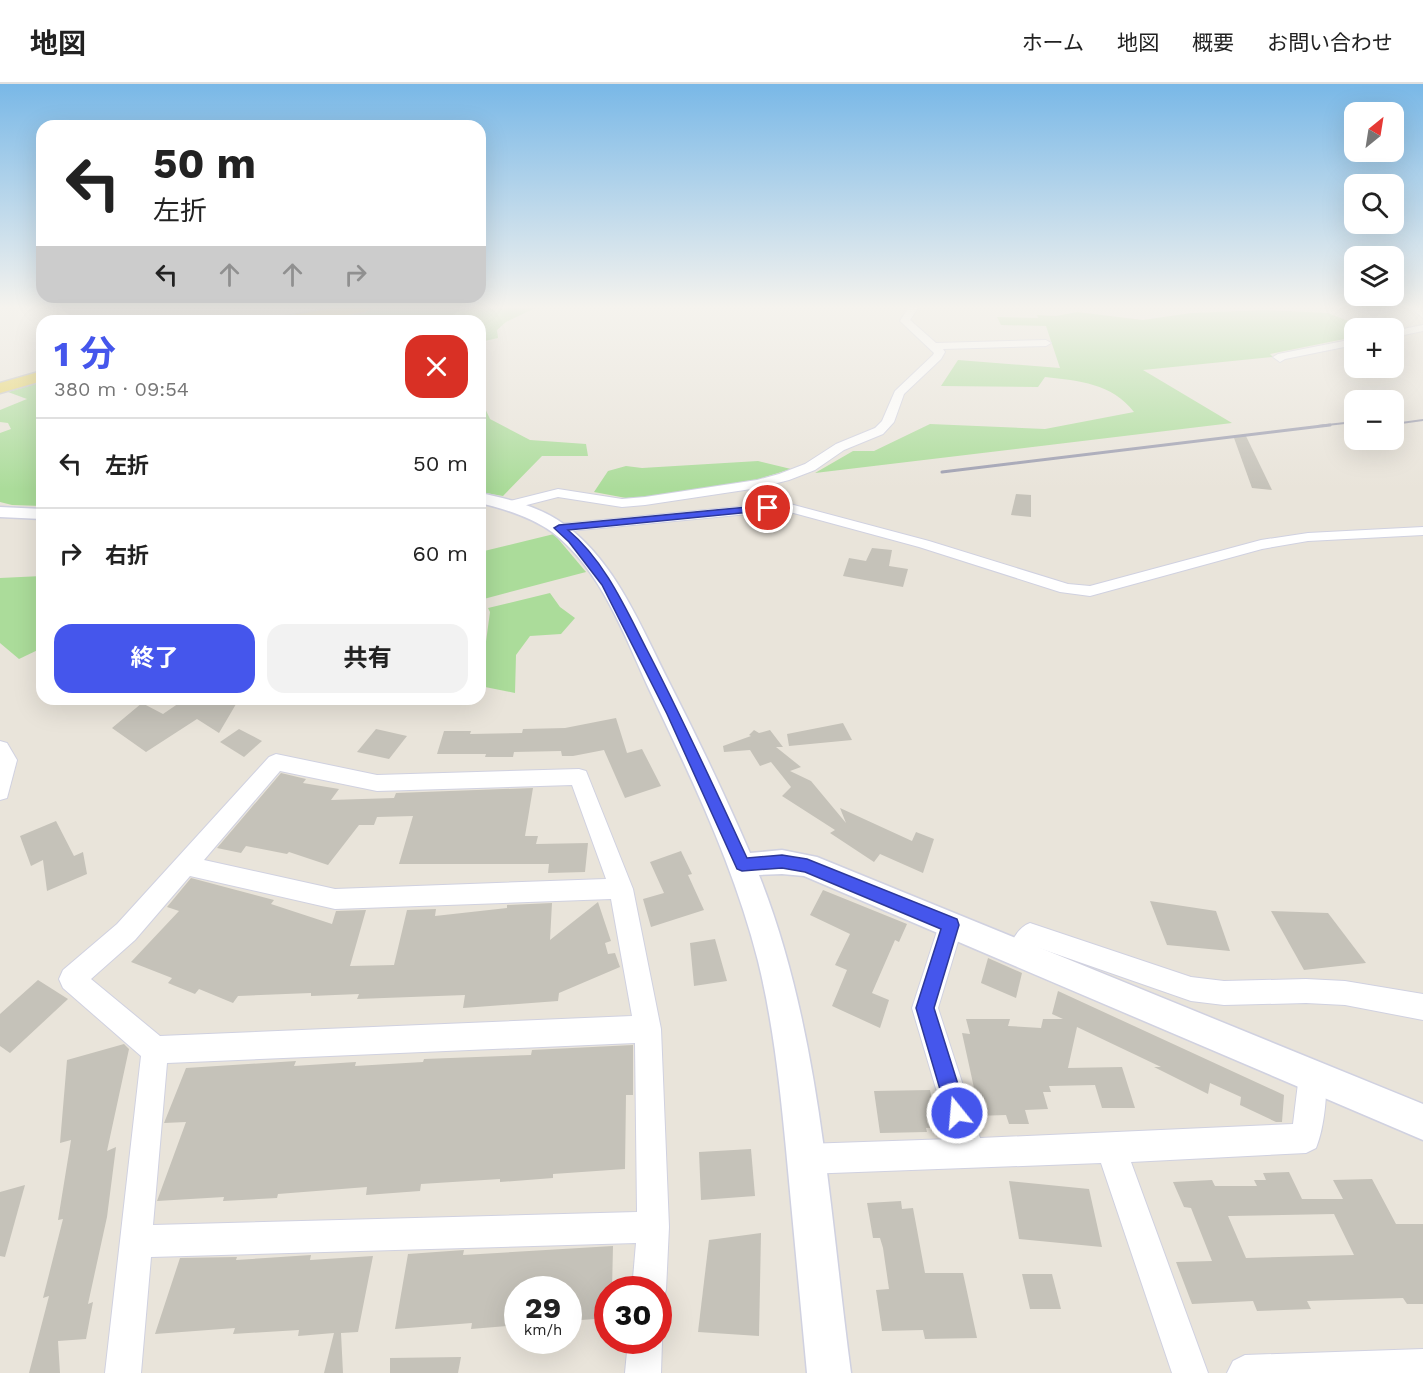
<!DOCTYPE html>
<html lang="ja">
<head>
<meta charset="utf-8">
<style>
  body { margin:0; font-family:"Work Sans","Noto Sans JP",sans-serif; background:#f2f2f2; color:#222; height:100vh; display:flex; flex-direction:column; font-size:22px; white-space:nowrap }
  * { box-sizing:border-box; margin:0 }
  p { font-size:20px; color:#767676 }
  .icon { flex:none; width:33px; height:33px; fill:none; stroke:currentColor; stroke-width:2; stroke-linecap:round; stroke-linejoin:round }
  .map { position:relative; flex:1; overflow:hidden }
  .drawer { position:absolute; left:36px; top:231px; width:450px; height:390px; display:flex; flex-direction:column; background:#fff; border-radius:18px; box-shadow:0 6px 24px #0002 }
  .drawer>* { flex:none }
  .guide { position:absolute; left:36px; top:36px; width:450px; height:183px; border-radius:18px; box-shadow:0 6px 24px #0002; background:#fff; color:#222; overflow:hidden }
  .needle { width:39px; rotate:30deg }
  .tools { position:absolute; left:1344px; top:18px; display:grid; gap:12px }
  .tools a { display:grid; place-items:center; width:60px; height:60px; border-radius:12px; background:#fff; box-shadow:0 6px 24px #0002; font-size:30px }
  .speed { position:absolute; left:504px; top:1192px; display:flex; gap:12px; font-size:30px; font-weight:700; text-align:center }
  .speed>* { display:grid; place-content:center; width:78px; height:78px; border-radius:50%; background:#fff; box-shadow:0 6px 24px #0002; line-height:1 }
  .speed small { font-size:15px; font-weight:400 }
  .speed .limit { border:9px solid #d22; background:#fff; color:#111 }
  .pin { position:absolute; display:grid; place-items:center; width:51px; height:51px; color:#fff; margin:-26px; border:3px solid #fff; border-radius:50%; box-shadow:0 2px 6px #0007 }
  .me { position:absolute; width:66px; margin:-33px; rotate:343deg; stroke-linejoin:round; filter:drop-shadow(0 0 4px #0008) }
  .turn { display:flex; align-items:center; gap:21px; height:126px; padding:0 18px; font-size:27px }
  .turn .icon { width:78px; height:78px; stroke-width:2.5 }
  .turn b { display:block; font-size:42px; line-height:51px }
  .lanes { display:flex; align-items:center; height:57px; padding:0 18px; background:#0003; justify-content:center; gap:30px; direction:ltr }
  .lanes .off { opacity:.35 }
  .round { display:grid; place-items:center; flex:none; width:63px; height:63px; border-radius:18px; background:#f2f2f2 }
  .head { display:flex; align-items:center; justify-content:space-between; height:102px; padding:0 18px }
  h1 { font-size:36px; font-weight:700; line-height:45px; color:#4556ec }
  .primary-button { display:flex; gap:12px; margin-top:auto; padding:12px 18px }
  .primary-button a { flex:1; height:69px; border-radius:18px; background:#4556ec; color:#fff; font-size:24px; font-weight:700; line-height:69px; text-align:center }
  .primary-button a+a { background:#f2f2f2; color:#222 }
  ul { padding:0; list-style:none }
  li { display:flex; align-items:center; gap:18px; height:90px; padding:0 18px; border-top:2px solid #e0e0e0 }
  li div { flex:1 }
  li b { display:block; font-size:22px }
  li em { font-style:normal }
  header { display:flex; align-items:center; gap:36px; box-sizing:border-box; height:84px; padding:0 30px; background:#fff; border-bottom:2px solid #e0e0e0 }
  header strong { font-size:28px }
  nav { display:flex; gap:33px; margin-inline-start:auto; font-size:21px }
  .map>svg:first-child { display:block }
</style>
</head>
<body>
<header>
<strong>地図</strong>
<nav><a>ホーム</a><a>地図</a><a>概要</a><a>お問い合わせ</a></nav>
</header>
<div class="map">
<svg width="1423" height="1289" viewBox="0 0 1423 1289">
  <rect width="100%" height="100%" fill="#e9e4da"/>
  <g fill="#abdc9a">
    <polygon points="381,224 535,224 506,238 497,246 498,254 480,258 480,237 360,237 363,234 354,234 349,237 301,237"/>
    <path d="M1264,226L1328,229L1366,244H1354V253L1270,270L1273,273L1143,286L1232,339L815,389L853,367H874L930,340L1045,345L1134,328C1111,299 1080,297 1045,293L1038,303L941,302L958,276L1060,284L1046,242L1001,241L997,233L1038,234L1037,231L1056,232L1077,228L1143,236L1191,229Z"/>
    <polygon points="42,298 42,422 12,421 0,418 0,349 11,345 8,339 0,338 0,326 27,315 8,308"/>
    <polygon points="482,318 490,335 530,356 586,360 588,372 542,372 503,412 480,408 480,319"/>
    <polygon points="758,377 791,385 759,395 655,412 626,414 594,408 608,387 626,382 642,384"/>
    <polygon points="554,450 586,488 480,516 480,468"/>
    <polygon points="42,492 42,564 19,575 0,559 0,494"/>
    <polygon points="550,509 560,523 575,534 561,550 530,552 516,571 515,609 480,602 490,528 488,524"/>
  </g>
  <g fill="#c5c2b9" fill-rule="evenodd">
    <polygon points="1245,350 1272,406 1252,404 1234,354"/>
    <polygon points="1016,410 1031,411 1031,433 1011,431"/>
    <polygon points="872,464 892,466 889,482 908,485 903,503 843,492 849,474 866,477"/>
    <polygon points="185,615 239,615 219,649 197,635 146,668 112,644 142,619 163,630"/>
    <polygon points="616,634 627,669 642,665 661,702 625,714 604,666 573,672 562,672 561,667 514,668 513,673 485,673 486,670 437,670 444,647 471,647 470,650 522,649 523,645 565,644"/>
    <polygon points="843,639 852,656 789,662 787,650"/>
    <polygon points="239,645 262,657 244,673 220,658"/>
    <polygon points="376,645 407,652 389,675 357,668"/>
    <polygon points="754,646 759,649 770,646 783,663 776,663 801,683 790,687 811,697 846,739 840,724 912,757 916,748 934,755 923,789 880,770 874,778 830,749 835,746 782,712 791,703 771,678 760,682 750,666 724,668 723,662 751,652 749,651"/>
    <polygon points="281,689 306,695 303,699 339,705 331,716 394,714 396,709 533,704 525,752 538,752 536,760 588,759 585,788 548,789 549,780 399,780 413,732 377,733 374,741 359,741 328,781 289,768 287,770 246,762 241,769 217,764"/>
    <polygon points="56,737 74,772 83,768 87,790 47,807 43,776 31,782 20,752"/>
    <polygon points="681,767 692,790 688,791 704,826 651,843 643,815 664,809 650,778"/>
    <polygon points="191,794 274,816 271,820 332,840 336,827 366,826 350,882 394,881 407,826 436,825 435,832 507,824 507,821 552,819 550,856 598,818 611,857 605,859 608,870 615,869 620,883 559,909 558,917 463,924 465,911 357,915 359,910 311,912 311,909 238,912 233,919 199,905 195,910 168,899 172,894 131,878 179,827 167,823"/>
    <polygon points="823,806 907,840 899,858 895,856 872,909 889,916 880,944 832,922 847,886 835,881 850,850 810,831"/>
    <polygon points="1150,817 1216,827 1230,867 1167,861"/>
    <polygon points="1271,827 1328,829 1366,879 1304,886"/>
    <polygon points="715,855 727,897 694,902 690,859"/>
    <polygon points="988,874 1022,889 1016,914 981,899"/>
    <polygon points="38,896 68,915 10,969 0,962 0,930"/>
    <polygon points="1058,907 1284,1011 1282,1038 1276,1038 1240,1021 1241,1013 1210,999 1208,1010 1154,983 1161,983 1077,943 1068,984 1122,983 1135,1024 1102,1024 1095,1001 1049,1002 1051,1008 1043,1008 1048,1025 1025,1026 1029,1040 1009,1040 1006,1031 976,1032 972,1015 976,1013 962,949 970,950 966,935 1010,935 1008,942 1041,944 1043,935 1063,935 1052,930"/>
    <polygon points="124,960 129,965 107,1067 116,1063 107,1133 88,1220 93,1218 86,1255 58,1257 60,1289 29,1289 49,1212 43,1214 63,1135 58,1136 71,1056 60,1059 67,976"/>
    <polygon points="633,961 633,1011 626,1011 625,1085 553,1090 553,1094 500,1098 500,1095 421,1100 420,1107 366,1111 367,1103 278,1110 277,1114 223,1117 224,1113 157,1117 186,1038 164,1039 186,984 296,977 294,982 356,978 355,982 423,978 424,975 531,971 532,966"/>
    <polygon points="930,1006 938,1043 926,1044 927,1048 880,1049 874,1007"/>
    <polygon points="751,1065 755,1112 701,1116 699,1068"/>
    <path d="M1289,1088L1302,1115H1343L1333,1096L1372,1095L1396,1140H1423V1220H1407L1403,1214L1307,1217L1311,1225L1257,1227L1253,1217L1192,1220L1176,1178L1212,1177L1191,1124L1184,1123L1173,1098L1212,1096L1215,1102H1257L1254,1096H1266L1263,1089ZM1334,1130L1354,1171L1246,1174L1228,1132Z"/>
    <polygon points="1009,1097 1089,1105 1102,1163 1019,1155"/>
    <polygon points="25,1101 5,1173 0,1172 0,1108"/>
    <polygon points="901,1117 902,1125 913,1124 925,1189 963,1189 977,1254 925,1255 923,1246 882,1247 876,1206 889,1205 883,1164 880,1154 873,1154 867,1119"/>
    <polygon points="761,1149 759,1252 698,1248 709,1156"/>
    <polygon points="613,1162 612,1206 608,1206 608,1234 568,1237 568,1206 518,1206 518,1241 471,1245 472,1239 395,1245 408,1170 464,1166 463,1171"/>
    <polygon points="311,1171 310,1176 373,1172 358,1248 341,1249 343,1289 324,1289 334,1249 298,1252 299,1246 233,1250 235,1244 155,1250 180,1174 237,1173 236,1176"/>
    <polygon points="1022,1190 1052,1190 1061,1225 1030,1225"/>
    <polygon points="461,1273 458,1289 390,1289 390,1274"/>
  </g>
  <g fill="none" stroke-linecap="round" stroke-linejoin="round">
    <g stroke="#d0d1e0" stroke-width="2">
      <g id="minor">
        <polygon points="908,224 918,224 910,236 936,259 1046,256 1051,259 1046,262 943,265 945,268 941,275 904,310 894,338 883,350 844,366 815,386 789,396 758,404 645,421 622,423 558,413 511,425 504,421 506,418 558,405 622,415 645,413 757,396 779,390 805,380 836,360 875,344 882,337 895,307 933,271 934,269 900,237"/>
        <polygon points="1411,224 1421,224 1423,234"/>
        <polygon points="1423,241 1423,247 1394,253 1394,247"/>
        <polygon points="1354,255 1354,261 1285,275 1280,278 1273,273 1278,270"/>
        <polygon points="768,420 790,420 929,457 1068,500 1090,502 1261,456 1308,449 1423,443 1423,451 1308,457 1262,465 1090,512 1060,508 919,463 790,428 768,428 559,448 552,444 559,440"/>
        <polygon points="0,657 7,659 17,676 7,714 0,716"/>
        <path d="M276,670L377,691L579,685L586,687L633,805L661,945L669,1143L666,1206L661,1218L658,1219V1206H632L636,1159L151,1173L141,1289H105L141,972L63,904L59,895L63,886L117,840L269,673ZM280,687L377,707L572,701L606,795L335,805L204,776ZM190,792L335,825L611,815L632,932L160,952L91,895L135,856ZM635,959L637,1128L153,1141L167,979Z"/>
        <path d="M951,830L960,833L963,841L938,924L980,1054L1293,1040L1299,991L1303,981L1313,977L1323,981C1330,999 1324,1046 1316,1064L1306,1069L1131,1078L1208,1289H1172L1101,1079L805,1090L794,1086L790,1075L794,1064L805,1060L951,1055L912,924L939,841L942,833Z"/>
        <path d="M1030,839L1191,893L1224,897L1306,895L1345,897L1423,910V936L1345,921L1306,919L1224,921L1191,917L1036,863L1028,877L1019,880L1010,877L1007,869C1012,857 1017,844 1030,839Z"/>
        <polygon points="658,1248 662,1257 661,1289 625,1289 628,1257 658,1257"/>
        <polygon points="1423,1265 1423,1289 1227,1289 1233,1277 1245,1271"/>
      </g>
    </g>
    <g stroke="#d0d1e0" stroke-width="3">
      <g id="tertiary">
        <path d="M480,409C509,415 541,423 565,441C616,478 642,545 670,600C698,655 725,711 750,769L782,766L817,773L1423,1020V1056L804,792L782,790L759,791C821,946 829,1125 851,1289H807C800,1214 793,1140 786,1065C780,1002 773,938 758,877C734,782 691,693 649,605C624,551 601,485 552,448C531,433 505,425 480,419Z"/>
        <polygon points="0,423 42,425 42,435 0,433"/>
      </g>
    </g>
    <g stroke="#c3c3c3" stroke-width="3">
      <g id="primary">
        <polygon points="334,224 371,224 364,228 309,237 274,237 281,233"/>
        <polygon points="42,287 42,297 0,309 0,299"/>
      </g>
    </g>
    <use href="#minor" fill="#fff" fill-rule="evenodd"/>
    <use href="#tertiary" fill="#fff" fill-rule="evenodd"/>
    <use href="#primary" fill="#e5d263" fill-rule="evenodd"/>
    <g stroke="#9e9fb1" stroke-width="2">
      <polyline points="1394,340 1423,336"/>
      <polyline points="1318,342 1354,338"/>
    </g>
    <polyline stroke="#9e9fb1" stroke-width="3" points="942,388 1330,341"/>
  </g>
  <linearGradient id="sky" x2="0" y2="1"><stop stop-color="#79b8e7"/><stop offset="0.55" stop-color="#f5f3ee"/><stop offset="1" stop-color="#f5f3ee" stop-opacity="0"/></linearGradient>
  <rect width="1423" height="405" fill="url(#sky)"/>
  <path fill="#4556ec" stroke="#2d3899" stroke-width="1.5" d="M768,421H772V426L568,446C604,476 625,523 646,564C682,633 714,703 747,774L782,771L807,775L957,835L959,841L934,924L967,1029L964,1036L957,1039L950,1036L947,1029L916,924L941,845L805,788L782,784L742,787L737,785L667,630L602,501L569,458L554,444L559,441Z"/>
</svg>
<div class="tools">
<a><svg class="needle" viewBox="-14 -14 28 28"><path d="M0-13l5 13h-10z" fill="#e53935"/><path d="M0 13l5-13h-10z" fill="#767676"/></svg></a>
<a><svg class="icon" aria-label="search" viewBox="0 0 24 24"><circle cx="10" cy="10" r="6"/><path d="M15 15l6 6"/></svg></a>
<a><svg class="icon" aria-label="layers" viewBox="0 0 24 24"><path d="M12 4l9 5-9 5-9-5zM3 14l9 5 9-5"/></svg></a>
<a>+</a>
<a>−</a>
</div>
<div class="speed"><div>29<small>km/h</small></div><div class="limit">30</div></div>
<div class="pin" style="left:768px;top:424px;background:#d93025"><svg class="icon" aria-label="arrive" viewBox="0 0 24 24"><path d="M6 21V4h12l-3 4 3 4H6"/></svg></div>
<svg class="me" style="left:957px;top:1029px" viewBox="-20 -20 40 40"><circle r="17" fill="#4556ec" stroke="#fff" stroke-width="3"/><path d="M0-11L8 9 0 5-8 9z" fill="#fff"/></svg>
<div class="guide">
<div class="turn"><svg class="icon" aria-label="left" viewBox="0 0 24 24"><path d="M17 20v-9H6M10 6l-5 5 5 5"/></svg><div><b>50 m</b>左折</div></div>
<div class="lanes"><svg class="icon" aria-label="left" viewBox="0 0 24 24"><path d="M17 20v-9H6M10 6l-5 5 5 5"/></svg><svg class="icon off" aria-label="ahead" viewBox="0 0 24 24"><path d="M12 20V5M6 11l6-6 6 6"/></svg><svg class="icon off" aria-label="ahead" viewBox="0 0 24 24"><path d="M12 20V5M6 11l6-6 6 6"/></svg><svg class="icon off" aria-label="right" viewBox="0 0 24 24"><path d="M7 20v-9h11M14 6l5 5-5 5"/></svg></div>
</div>
<section class="drawer">
<div class="head"><div><h1>1 分</h1><p>380 m · 09:54</p></div><a class="round" style="background:#d93025;color:#fff"><svg class="icon" aria-label="close" viewBox="0 0 24 24"><path d="M6 6l12 12M18 6L6 18"/></svg></a></div>
<ul>
<li><svg class="icon" aria-label="left" viewBox="0 0 24 24"><path d="M17 20v-9H6M10 6l-5 5 5 5"/></svg><div><b>左折</b></div><em>50 m</em></li>
<li><svg class="icon" aria-label="right" viewBox="0 0 24 24"><path d="M7 20v-9h11M14 6l5 5-5 5"/></svg><div><b>右折</b></div><em>60 m</em></li>
</ul>
<div class="primary-button"><a>終了</a><a>共有</a></div>
</section>
</div>
</body>
</html>
